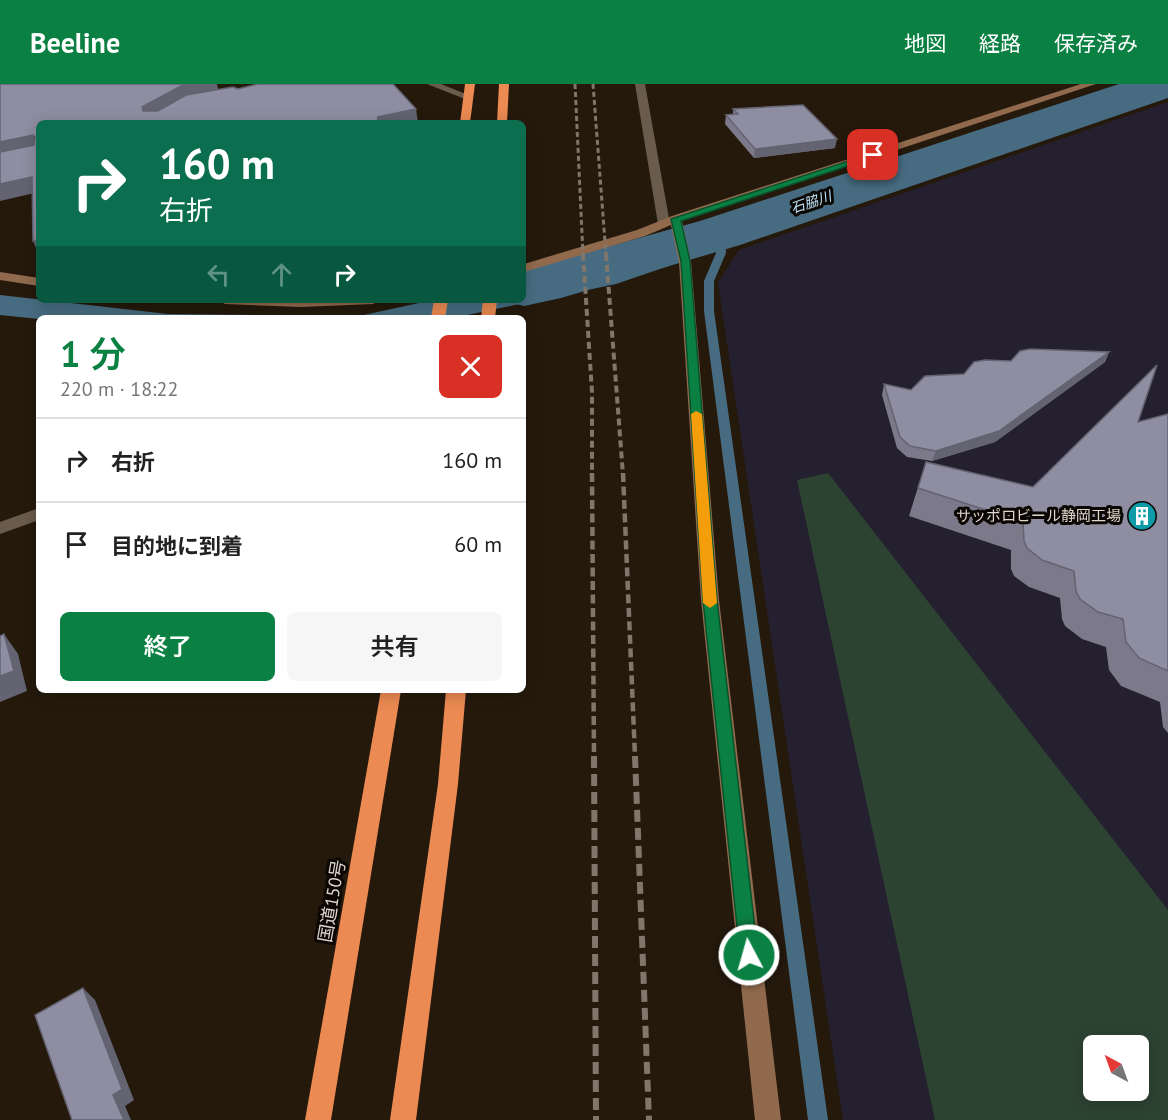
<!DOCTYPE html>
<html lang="ja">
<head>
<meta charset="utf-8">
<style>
  body { margin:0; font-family:"PT Sans","Noto Sans JP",sans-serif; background:#f6f6f6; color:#222; height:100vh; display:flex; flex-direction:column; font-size:22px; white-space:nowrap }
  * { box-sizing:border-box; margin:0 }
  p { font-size:20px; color:#767676 }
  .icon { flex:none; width:33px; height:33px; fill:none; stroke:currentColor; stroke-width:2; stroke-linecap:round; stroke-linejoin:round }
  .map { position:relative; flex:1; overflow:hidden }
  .details { position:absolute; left:36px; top:231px; width:490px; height:378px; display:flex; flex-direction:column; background:#fff; border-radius:9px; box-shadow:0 3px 15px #0003 }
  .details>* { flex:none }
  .banner { position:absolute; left:36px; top:36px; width:490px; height:183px; border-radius:9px; box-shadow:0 3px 15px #0003; background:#0b6e4f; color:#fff; overflow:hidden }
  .needle { width:39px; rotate:319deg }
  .buttons { position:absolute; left:1083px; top:951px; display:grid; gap:12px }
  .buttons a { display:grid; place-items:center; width:66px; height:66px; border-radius:9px; background:#fff; box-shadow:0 3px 15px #0003; font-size:30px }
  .pin { position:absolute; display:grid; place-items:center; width:51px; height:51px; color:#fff; margin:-26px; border-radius:12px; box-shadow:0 3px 9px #0006 }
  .me { position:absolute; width:66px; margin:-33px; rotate:354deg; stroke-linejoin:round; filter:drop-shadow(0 0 4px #0008) }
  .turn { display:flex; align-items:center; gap:21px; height:126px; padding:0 24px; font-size:27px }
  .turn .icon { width:78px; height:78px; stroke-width:2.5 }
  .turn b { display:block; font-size:42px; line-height:51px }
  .lanes { display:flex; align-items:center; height:57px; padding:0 24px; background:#0003; justify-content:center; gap:30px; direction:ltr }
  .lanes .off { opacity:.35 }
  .round { display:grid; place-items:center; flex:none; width:63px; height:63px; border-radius:9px; background:#f6f6f6 }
  .head { display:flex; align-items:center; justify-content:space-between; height:102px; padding:0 24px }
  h1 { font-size:36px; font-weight:600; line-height:45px; color:#0b8043 }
  .button { display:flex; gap:12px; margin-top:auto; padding:12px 24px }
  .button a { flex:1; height:69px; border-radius:9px; background:#0b8043; color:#fff; font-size:24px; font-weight:600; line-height:69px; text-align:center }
  .button a+a { background:#f6f6f6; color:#222 }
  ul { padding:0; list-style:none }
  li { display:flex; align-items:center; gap:18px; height:84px; padding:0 24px; border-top:2px solid #e0e0e0 }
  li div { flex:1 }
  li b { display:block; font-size:22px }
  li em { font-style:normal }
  header { display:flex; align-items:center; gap:36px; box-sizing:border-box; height:84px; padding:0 30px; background:#0b8043; color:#fff }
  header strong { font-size:28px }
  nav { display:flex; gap:33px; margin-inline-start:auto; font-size:21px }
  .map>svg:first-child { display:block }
</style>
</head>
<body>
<header>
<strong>Beeline</strong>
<nav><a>地図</a><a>経路</a><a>保存済み</a></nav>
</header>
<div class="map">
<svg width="1168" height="1036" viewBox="0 0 1168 1036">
  <rect width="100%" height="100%" fill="#25190c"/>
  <path fill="#25202f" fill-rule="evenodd" d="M1168,18V1036H843L718,199L739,166ZM1094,962H1138V1006H1094Z"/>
  <path fill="#2d4331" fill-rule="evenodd" d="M828,389L1168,826V1036H935L797,396ZM1094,962H1138V1006H1094Z"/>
  <polygon fill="#476c81" points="1138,0 1168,0 1168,11 616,200 453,234 39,235 0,231 0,211 168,230 359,232 433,216 524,216 524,196 728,151"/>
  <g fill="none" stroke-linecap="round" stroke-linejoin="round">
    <polygon fill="#476c81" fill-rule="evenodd" points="720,146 725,149 726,169 714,197 714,227 828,1036 808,1036 704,227 704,197 716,169 715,149"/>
    <polygon fill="#476c81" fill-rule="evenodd" points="1119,0 1168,0 1168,14 740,161 561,214 524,222 502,216 524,216 524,186 700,137"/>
    <g fill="#6a5c4c" fill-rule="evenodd">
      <polygon points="427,0 441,0 473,13 465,15"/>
      <polygon points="635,0 645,0 670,140 664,144 658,140"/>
      <polygon points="39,424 39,436 0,450 0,438"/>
    </g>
    <g fill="#916a4e" fill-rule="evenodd">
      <polygon points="1081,0 1096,0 682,137 691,178 719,516 781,1036 755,1036 701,516 679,178 671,141 645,152 524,188 524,180 637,146 672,132"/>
      <polygon points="0,188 39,194 39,202 0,196"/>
      <polygon points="218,216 380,216 373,220 301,223 225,220"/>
    </g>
    <g fill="#eb8a53" fill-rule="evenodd">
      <polygon points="465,0 475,0 470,39 460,39"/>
      <polygon points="499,0 509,0 507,39 497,39"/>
      <polygon points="434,216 448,216 445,234 431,234"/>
      <polygon points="483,216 497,216 495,234 481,234"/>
      <polygon points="381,606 401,606 331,1036 305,1036"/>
      <polygon points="446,606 466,606 458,700 416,1036 390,1036 438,700"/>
    </g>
    <g stroke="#80766b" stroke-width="3" stroke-dasharray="5 3" stroke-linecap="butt">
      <polyline points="575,0 583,171"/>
      <polyline points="593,0 606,171"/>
    </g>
    <g stroke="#80766b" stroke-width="4" stroke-dasharray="7 4" stroke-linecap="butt">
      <polyline points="583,170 592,308 592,391"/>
      <polyline points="606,170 623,391"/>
    </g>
    <g stroke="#80766b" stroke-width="4.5" stroke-dasharray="9 4.5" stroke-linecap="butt">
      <polyline points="592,389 594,673"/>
      <polyline points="623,389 635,673"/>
    </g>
    <g stroke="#80766b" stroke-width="6" stroke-dasharray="12 6" stroke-linecap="butt">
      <polyline points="594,672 596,1036"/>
      <polyline points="635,672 649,1036"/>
    </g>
  </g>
  <g fill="#7b798a">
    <polygon points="733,25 835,64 754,74 725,40 726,31 733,30"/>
    <polygon points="1109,268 1105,278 995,358 932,377 907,373 897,364 882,311 884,300 911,306 1011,277"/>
    <polygon points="1168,330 1168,649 1163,643 1160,618 1121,602 1109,586 1106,563 1082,555 1065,542 1062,535 1060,514 1029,503 1014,492 1011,485 1011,466 909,432 926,378 1033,403 1138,338"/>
  </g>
  <g fill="#646371">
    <polygon points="192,0 217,0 219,10 147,37 142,23 181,2"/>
    <polygon points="416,25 418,39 377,39 378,33"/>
    <polygon points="33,51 38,66 0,75 0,58"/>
    <polygon points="837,55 835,64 754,74 755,65"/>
    <polygon points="32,93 39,108 0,117 0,100"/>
    <polygon points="39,156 39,171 33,157"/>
    <polygon points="1109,268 1105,278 995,358 932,377 936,367"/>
    <polygon points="4,550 18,570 27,607 0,618 0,592"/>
    <polygon points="83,904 95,916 134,1016 125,1022 131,1036 124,1036 113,1011"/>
  </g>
  <g fill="#8f8da1" stroke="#646371" stroke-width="1.5">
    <polygon points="0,0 192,0 181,2 142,23 143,27 158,27 186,11 233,3 238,5 258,0 393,0 416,25 378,33 377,39 39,39 39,156 33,157 32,93 0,100 0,68 34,61 35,53 33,51 0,58"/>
    <polygon points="803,21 837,55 755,65 726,31 738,30 733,25"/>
    <polygon points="1030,265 1109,268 999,347 936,367 910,362 900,353 884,300 911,306 925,292 964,290 974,278 985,276 1011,277 1020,267"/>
    <polygon points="1157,281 1138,338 1168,330 1168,587 1139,574 1126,558 1123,535 1098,528 1080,515 1076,507 1074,487 1042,476 1027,464 1024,457 1023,438 918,404 926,378 1033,403"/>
    <polygon points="4,550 14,587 0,592 0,552"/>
    <polygon points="83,904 122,1005 113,1011 124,1036 72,1036 35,931"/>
  </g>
  <polygon fill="#0b8043" stroke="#07532c" stroke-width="1.5" points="873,69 877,71 875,73 681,137 690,177 717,516 758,871 756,877 749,880 743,877 740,871 703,516 681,177 671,135"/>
  <polygon fill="#f59e0b" points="696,327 702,330 717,519 710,524 703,519 691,330"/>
  <defs>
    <g id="building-disc" transform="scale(1.5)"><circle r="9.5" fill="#0f9aa8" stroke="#0a0602"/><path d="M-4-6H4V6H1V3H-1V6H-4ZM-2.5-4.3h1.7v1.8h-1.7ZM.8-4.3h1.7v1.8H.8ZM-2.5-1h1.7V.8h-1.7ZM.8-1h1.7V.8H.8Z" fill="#fff"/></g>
  </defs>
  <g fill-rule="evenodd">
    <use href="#building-disc" x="1142" y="432"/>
  </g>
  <g text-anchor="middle" stroke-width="6" stroke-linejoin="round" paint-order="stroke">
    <g font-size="14" font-style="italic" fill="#bce2f9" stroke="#0a0602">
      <text transform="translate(811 118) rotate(-19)" y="5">石脇川</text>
    </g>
    <g font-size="15" fill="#dfd7ce" stroke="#0a0602" text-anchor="end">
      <text x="1121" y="437">サッポロビール静岡工場</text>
    </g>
    <g font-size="18" fill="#dfd7ce" stroke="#0a0602">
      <text transform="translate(332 817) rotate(-80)" y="6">国道150号</text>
    </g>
  </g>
</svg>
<div class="buttons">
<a><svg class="needle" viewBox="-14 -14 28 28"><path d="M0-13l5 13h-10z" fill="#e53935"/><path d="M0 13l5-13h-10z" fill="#767676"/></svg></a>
</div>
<div class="pin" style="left:873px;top:71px;background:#d93025"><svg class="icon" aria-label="arrive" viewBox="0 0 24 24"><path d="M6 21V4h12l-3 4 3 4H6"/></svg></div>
<svg class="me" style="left:749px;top:871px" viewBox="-20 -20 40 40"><circle r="17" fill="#0b8043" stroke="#fff" stroke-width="3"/><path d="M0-11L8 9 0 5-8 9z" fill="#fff"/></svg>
<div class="banner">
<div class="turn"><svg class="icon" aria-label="right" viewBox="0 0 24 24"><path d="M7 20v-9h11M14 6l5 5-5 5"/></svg><div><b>160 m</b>右折</div></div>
<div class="lanes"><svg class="icon off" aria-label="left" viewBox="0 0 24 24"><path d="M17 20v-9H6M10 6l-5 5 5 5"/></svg><svg class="icon off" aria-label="ahead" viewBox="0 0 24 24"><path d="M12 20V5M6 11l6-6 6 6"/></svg><svg class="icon" aria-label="right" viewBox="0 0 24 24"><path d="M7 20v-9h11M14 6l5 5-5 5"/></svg></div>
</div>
<section class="details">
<div class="head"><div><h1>1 分</h1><p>220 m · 18:22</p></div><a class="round" style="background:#d93025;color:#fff"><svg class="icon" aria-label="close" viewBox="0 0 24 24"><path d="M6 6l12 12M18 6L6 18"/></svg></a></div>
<ul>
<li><svg class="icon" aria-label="right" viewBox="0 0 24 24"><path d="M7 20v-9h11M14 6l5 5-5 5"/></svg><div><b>右折</b></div><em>160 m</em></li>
<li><svg class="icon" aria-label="arrive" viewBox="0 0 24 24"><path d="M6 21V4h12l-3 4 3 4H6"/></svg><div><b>目的地に到着</b></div><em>60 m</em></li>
</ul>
<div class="button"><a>終了</a><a>共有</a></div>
</section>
</div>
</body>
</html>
